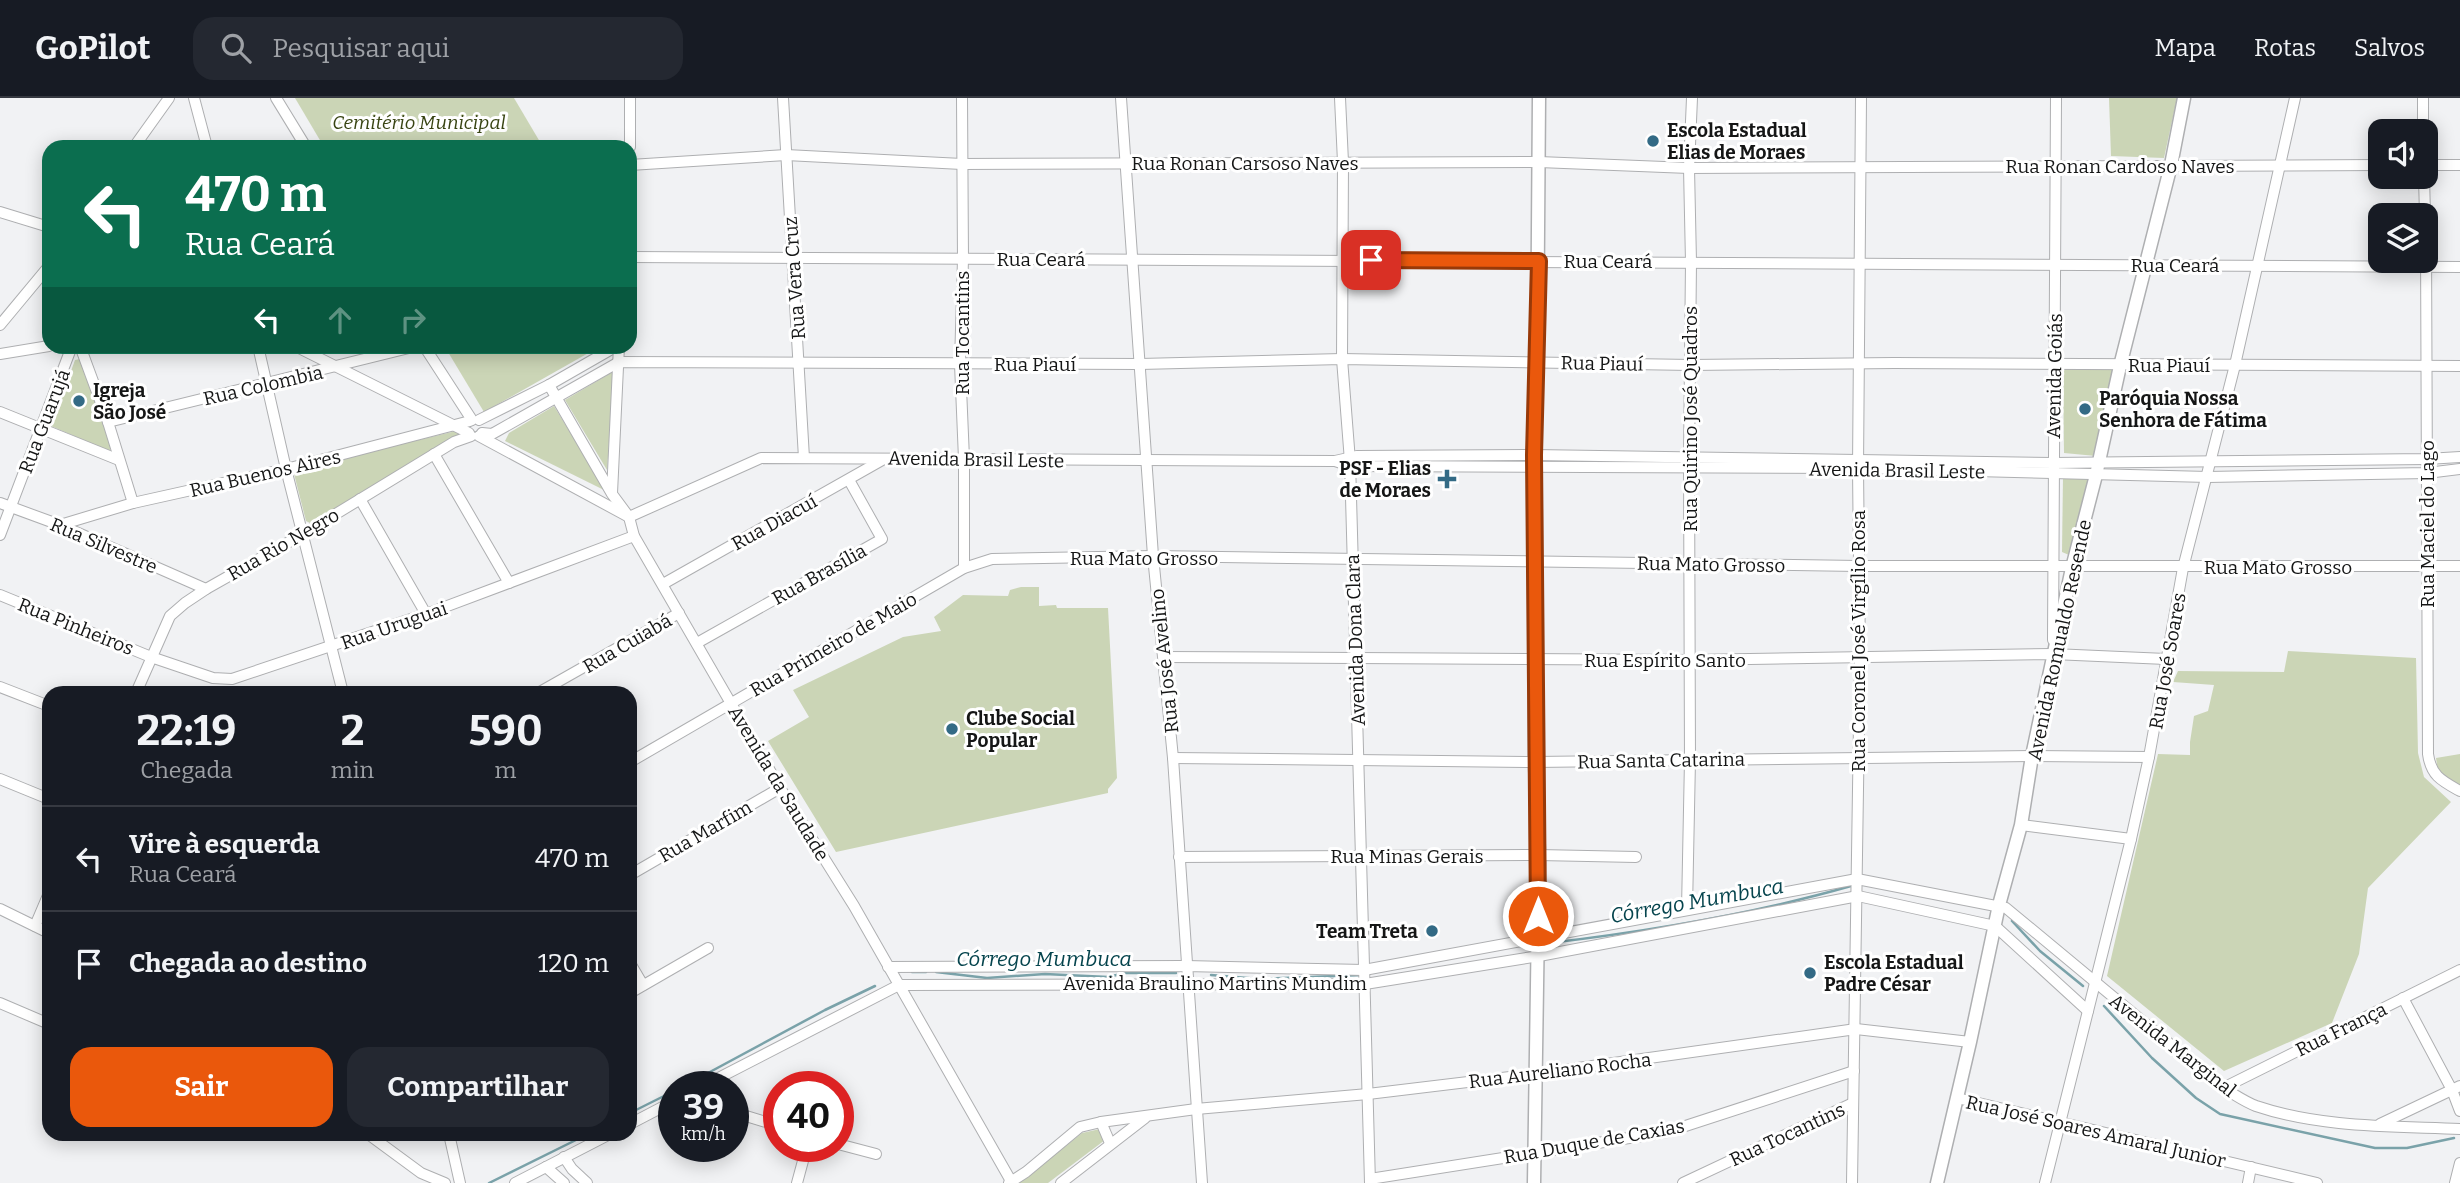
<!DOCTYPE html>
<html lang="pt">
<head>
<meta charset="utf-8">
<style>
  body { margin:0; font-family:Bitter,serif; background:#242831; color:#f1f3f6; height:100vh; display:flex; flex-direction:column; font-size:26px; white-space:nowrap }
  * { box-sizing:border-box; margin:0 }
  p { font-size:23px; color:#9ea1a6 }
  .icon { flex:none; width:38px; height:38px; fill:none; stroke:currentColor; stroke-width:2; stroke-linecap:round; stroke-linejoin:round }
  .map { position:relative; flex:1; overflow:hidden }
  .side { position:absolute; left:42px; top:588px; width:595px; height:455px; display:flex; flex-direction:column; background:#171b24; border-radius:21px; box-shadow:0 4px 18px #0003 }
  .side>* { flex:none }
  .guide { position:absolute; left:42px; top:42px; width:595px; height:214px; border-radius:21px; box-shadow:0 4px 18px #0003; background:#0b6e4f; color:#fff; overflow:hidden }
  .controls { position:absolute; left:2368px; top:21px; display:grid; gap:14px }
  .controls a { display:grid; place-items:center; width:70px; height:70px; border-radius:14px; background:#171b24; box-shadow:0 4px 18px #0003; font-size:35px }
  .speed { position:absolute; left:658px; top:973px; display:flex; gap:14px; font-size:35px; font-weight:700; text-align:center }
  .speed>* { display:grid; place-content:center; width:91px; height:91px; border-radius:50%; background:#171b24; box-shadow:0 4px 18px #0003; line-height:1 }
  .speed small { font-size:18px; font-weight:400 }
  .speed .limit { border:10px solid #d22; background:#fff; color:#111 }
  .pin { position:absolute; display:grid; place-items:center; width:60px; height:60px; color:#fff; margin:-30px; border-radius:14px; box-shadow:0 4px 10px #0006 }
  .me { position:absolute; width:77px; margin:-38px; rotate:0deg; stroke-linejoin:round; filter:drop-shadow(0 0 5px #0008) }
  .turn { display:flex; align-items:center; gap:24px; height:147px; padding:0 28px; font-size:32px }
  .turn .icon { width:91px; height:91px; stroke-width:2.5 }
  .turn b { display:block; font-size:49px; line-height:60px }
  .lanes { display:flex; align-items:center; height:66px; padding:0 28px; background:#0003; justify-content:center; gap:35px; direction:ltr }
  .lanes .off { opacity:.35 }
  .eta { display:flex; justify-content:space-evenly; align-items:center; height:119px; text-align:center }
  .eta b { font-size:42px; font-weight:700; line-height:49px }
  .button { display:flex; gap:14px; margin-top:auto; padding:14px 28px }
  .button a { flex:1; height:80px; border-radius:21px; background:#ea580c; color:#fff; font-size:28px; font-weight:700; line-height:80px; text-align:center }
  .button a+a { background:#242831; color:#f1f3f6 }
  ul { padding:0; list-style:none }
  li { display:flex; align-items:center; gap:21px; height:105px; padding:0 28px; border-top:2px solid #363941 }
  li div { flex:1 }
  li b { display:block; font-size:26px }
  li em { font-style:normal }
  header { display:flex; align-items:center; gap:42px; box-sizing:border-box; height:98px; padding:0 35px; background:#171b24; border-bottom:2px solid #363941 }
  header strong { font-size:33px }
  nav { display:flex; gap:38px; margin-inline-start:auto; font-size:24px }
  .search { width:490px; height:63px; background:#242831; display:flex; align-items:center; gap:18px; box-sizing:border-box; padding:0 24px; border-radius:21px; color:#9ea1a6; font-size:26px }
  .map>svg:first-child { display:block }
</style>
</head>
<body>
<header>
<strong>GoPilot</strong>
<div class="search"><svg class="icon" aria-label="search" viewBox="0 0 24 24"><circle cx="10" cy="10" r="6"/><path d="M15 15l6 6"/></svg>Pesquisar aqui</div>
<nav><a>Mapa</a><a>Rotas</a><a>Salvos</a></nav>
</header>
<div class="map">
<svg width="2460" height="1085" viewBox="0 0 2460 1085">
  <rect width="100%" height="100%" fill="#f1f2f4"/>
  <g fill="#cbd5b6">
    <polygon points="295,0 514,0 543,49 324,49"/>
    <polygon points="2109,0 2177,0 2164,60 2111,58"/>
    <polygon points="445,249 599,249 484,314"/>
    <polygon points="80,261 112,349 109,353 51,328 75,262"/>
    <polygon points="2063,271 2115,271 2096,358 2064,355"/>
    <polygon points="614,273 607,372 565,302"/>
    <polygon points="554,308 606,393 505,343 509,335"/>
    <polygon points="456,333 459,337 310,425 306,423 293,372"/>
    <polygon points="2063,379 2091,379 2069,457 2062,454"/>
    <polygon points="1021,489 1039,489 1039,508 1056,507 1057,510 1108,510 1117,680 1108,691 1108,695 836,754 768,643 809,619 793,592 903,539 941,533 934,519 963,497 1008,498 1010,492"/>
    <polygon points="2288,553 2416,560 2418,655 2424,679 2451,704 2368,790 2359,856 2332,925 2224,973 2107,878 2158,656 2190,657 2190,644 2194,618 2208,613 2214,587 2173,584 2178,573 2284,574"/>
    <polygon points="2460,656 2460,688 2438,673 2436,660"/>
    <polygon points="1100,1031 1105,1042 1048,1085 1019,1085 1082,1035"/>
  </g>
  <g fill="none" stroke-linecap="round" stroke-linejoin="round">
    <g stroke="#7aa2a9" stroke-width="2.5">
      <polyline points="2012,823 2040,853 2083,888"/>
      <path d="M1549,845C1650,833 1753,816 1851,788"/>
      <polyline points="912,874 926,874"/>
      <polyline points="936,874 987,880 1045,876 1108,879 1125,875 1176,875"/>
      <polyline points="1211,877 1259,881 1362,877"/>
      <polyline points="2104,908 2152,960 2196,1000 2220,1016 2375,1050 2407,1050 2454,1040"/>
      <polyline points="682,989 825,912 875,888"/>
      <polyline points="630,1015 674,993"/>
      <polyline points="489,1085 588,1036"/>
    </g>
    <g stroke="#aeafb1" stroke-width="12">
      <g id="street">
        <polyline points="194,0 207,49"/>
        <polyline points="276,0 306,49"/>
        <polyline points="783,0 804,360"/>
        <polyline points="962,0 963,161 960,266 964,361 964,470"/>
        <polyline points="1121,0 1153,458 1173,660 1202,1085"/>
        <polyline points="1340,0 1343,64 1342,261 1350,363 1370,1085"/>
        <polyline points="2423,0 2423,33"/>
        <polyline points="134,49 169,0"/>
        <polyline points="630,49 630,0"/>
        <polyline points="630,67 786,57 962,66 1539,64 1689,70 2380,67"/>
        <polyline points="2426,67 2460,67"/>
        <polyline points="2424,79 2425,117"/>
        <polyline points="0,114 49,129"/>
        <path d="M2426,143L2428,656C2431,678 2442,683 2460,693"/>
        <polyline points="630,159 2460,169"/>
        <polyline points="0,227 49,168"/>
        <polyline points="80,248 108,324 133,405"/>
        <polyline points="258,248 286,371 343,595"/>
        <polyline points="295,248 469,335"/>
        <polyline points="424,248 472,322"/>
        <polyline points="0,256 49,248"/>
        <polyline points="549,287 612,396 629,419 634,438 780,690 854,808 1011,1083"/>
        <polyline points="0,314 119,362"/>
        <polyline points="479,322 549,287 617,248"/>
        <polyline points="108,324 417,248"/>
        <polyline points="482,335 492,336 619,264 1140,266 1342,261 1691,267 1894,265 2460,268"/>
        <polyline points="479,338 629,419 761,360 1335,363 1357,358 1534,357 2053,365 2427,361 2460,359"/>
        <polyline points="434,356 509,485"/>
        <polyline points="1335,363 1350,368 1858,370 2208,379 2427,375 2460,371"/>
        <polyline points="612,395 619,248"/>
        <polyline points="360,401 426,516"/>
        <polyline points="0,405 60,427 206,491"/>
        <polyline points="60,427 133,405 286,371 470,323"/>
        <polyline points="0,437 72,248"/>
        <polyline points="663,486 884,361"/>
        <polyline points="0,497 151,559 213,580 232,581 426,516 634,438"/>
        <polyline points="2053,542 2056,0"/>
        <polyline points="697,545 882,441 849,382"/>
        <polyline points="1164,559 1689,562 2053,556 2166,561"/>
        <polyline points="0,589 49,608"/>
        <polyline points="136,595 170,518 185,505 206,491 303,436 454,344 471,338"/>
        <polyline points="538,595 679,515"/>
        <polyline points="1173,660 1535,664 2032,658 2149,659"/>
        <polyline points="630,664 964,470 992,461 1153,458 1858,468 2460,468"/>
        <polyline points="0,681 49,701"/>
        <polyline points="2021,727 2131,741"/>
        <polyline points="1179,759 1539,757 1636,759"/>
        <polyline points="630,777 780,690"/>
        <polyline points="0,811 49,835"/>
        <polyline points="1687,811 1690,662 1689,360 1691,164 1689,70 1692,0"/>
        <polyline points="35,828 49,795"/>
        <polyline points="630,865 643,887"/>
        <path d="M888,869L1186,868L1364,872L1857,781L2006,810L2223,990C2234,996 2245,1004 2256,1008C2321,1030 2393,1028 2460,1031"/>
        <polyline points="630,895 708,850"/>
        <polyline points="2403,900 2452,992 2460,1013"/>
        <polyline points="0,905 49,926"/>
        <polyline points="701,989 899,887 1365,886 1539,858 1858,798 1995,828 2088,913"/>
        <polyline points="2223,990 2460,872"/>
        <polyline points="1957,1000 2317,1085"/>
        <polyline points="733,1014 779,1028"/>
        <polyline points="1101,1024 1110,1045"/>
        <polyline points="630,1026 674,1003"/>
        <polyline points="2380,1026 2460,988"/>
        <polyline points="368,1036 421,1075 445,1085"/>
        <polyline points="449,1036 460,1085"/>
        <polyline points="838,1046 876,1056"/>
        <polyline points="564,1059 572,1071 587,1085"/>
        <polyline points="546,1069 564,1085"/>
        <polyline points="1370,1081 1667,1034 1854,973"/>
        <polyline points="515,1085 610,1036"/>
        <polyline points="797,1085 807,1048"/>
        <polyline points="1009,1085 1026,1074 1080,1029 1101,1024 1196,1011 1368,996 1535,976 1856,931 1970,944"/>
        <polyline points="1061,1085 1145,1020"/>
        <polyline points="1683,1085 1853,1005"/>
        <polyline points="1852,1085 1860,560 1858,370 1861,0"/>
        <polyline points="2045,1085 2131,741 2149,659 2183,470 2235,267 2295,0"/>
        <polyline points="2248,1085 2251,1069"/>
        <polyline points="2455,1085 2460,1065"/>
      </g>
    </g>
    <g stroke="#aeafb1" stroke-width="15">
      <g id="secondary">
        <polyline points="1534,1085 1539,757 1535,664 1534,357 1537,263 1539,0"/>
        <polyline points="1937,1085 1970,944 1999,807 2021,727 2032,658 2072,470 2096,377 2120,268 2171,67 2184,0"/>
      </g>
    </g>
    <use href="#street" stroke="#fff" stroke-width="10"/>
    <use href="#secondary" stroke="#fff" stroke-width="12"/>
  </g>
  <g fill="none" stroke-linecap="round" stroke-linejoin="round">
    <g stroke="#983908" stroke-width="18">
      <polyline id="route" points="1371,162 1539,163 1534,357 1538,818"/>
    </g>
    <use href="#route" stroke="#ea580c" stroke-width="12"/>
  </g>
  <g fill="#336a85" stroke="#fff" stroke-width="2.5">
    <circle cx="1653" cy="43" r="7"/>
    <circle cx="79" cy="303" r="7"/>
    <circle cx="2085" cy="311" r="7"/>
    <path d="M1443.5 370.5h7v7h7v7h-7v7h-7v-7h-7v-7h7z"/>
    <circle cx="952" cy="631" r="7"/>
    <circle cx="1432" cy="833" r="7"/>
    <circle cx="1810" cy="875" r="7"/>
  </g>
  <g text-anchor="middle" stroke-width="6" stroke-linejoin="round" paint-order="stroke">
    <g font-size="19" font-style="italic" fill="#384412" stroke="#fff">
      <text x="419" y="31">Cemitério Municipal</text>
    </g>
    <g font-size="19" font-weight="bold" fill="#151616" stroke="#fff" text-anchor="start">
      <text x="1667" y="39">Escola Estadual<tspan x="1667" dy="22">Elias de Moraes</tspan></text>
      <text x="93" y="299">Igreja<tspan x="93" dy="22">São José</tspan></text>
      <text x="2099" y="307">Paróquia Nossa<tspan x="2099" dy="22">Senhora de Fátima</tspan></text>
      <text x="1431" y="377" text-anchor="end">PSF - Elias<tspan x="1431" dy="22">de Moraes</tspan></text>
      <text x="966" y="627">Clube Social<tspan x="966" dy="22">Popular</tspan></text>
      <text x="1418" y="840" text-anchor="end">Team Treta</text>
      <text x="1824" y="871">Escola Estadual<tspan x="1824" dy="22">Padre César</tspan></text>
    </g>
    <g font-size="19" fill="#151616" stroke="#fff">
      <text x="1245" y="72">Rua Ronan Carsoso Naves</text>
      <text x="2120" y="75">Rua Ronan Cardoso Naves</text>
      <text x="1041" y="168">Rua Ceará</text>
      <text x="1608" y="170">Rua Ceará</text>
      <text x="2175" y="174">Rua Ceará</text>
      <text transform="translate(794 180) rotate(-94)" y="7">Rua Vera Cruz</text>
      <text transform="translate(962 235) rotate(-90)" y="7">Rua Tocantins</text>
      <text transform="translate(1602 265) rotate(1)" y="7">Rua Piauí</text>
      <text x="1035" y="273">Rua Piauí</text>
      <text x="2169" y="274">Rua Piauí</text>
      <text transform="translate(2054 278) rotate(-89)" y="7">Avenida Goiás</text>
      <text transform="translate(263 287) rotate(-13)" y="7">Rua Colombia</text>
      <text transform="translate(1690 321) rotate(-90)" y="7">Rua Quirino José Quadros</text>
      <text transform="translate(44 323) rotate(-69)" y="7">Rua Guarujá</text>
      <text transform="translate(976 361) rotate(1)" y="7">Avenida Brasil Leste</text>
      <text transform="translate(1897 372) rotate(1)" y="7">Avenida Brasil Leste</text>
      <text transform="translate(265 375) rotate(-13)" y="7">Rua Buenos Aires</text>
      <text transform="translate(774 424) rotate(-29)" y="7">Rua Diacuí</text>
      <text transform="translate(2427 426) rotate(-90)" y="7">Rua Maciel do Lago</text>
      <text transform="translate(283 446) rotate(-30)" y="7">Rua Rio Negro</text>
      <text transform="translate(104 447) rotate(23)" y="7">Rua Silvestre</text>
      <text x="1144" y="467">Rua Mato Grosso</text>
      <text transform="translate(1711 466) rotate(1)" y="7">Rua Mato Grosso</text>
      <text x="2278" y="476">Rua Mato Grosso</text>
      <text transform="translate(819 476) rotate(-29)" y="7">Rua Brasília</text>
      <text transform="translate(394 527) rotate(-19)" y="7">Rua Uruguai</text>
      <text transform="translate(76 528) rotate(22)" y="7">Rua Pinheiros</text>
      <text transform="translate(1355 542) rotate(-92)" y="7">Avenida Dona Clara</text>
      <text transform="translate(2059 542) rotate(-78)" y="7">Avenida Romualdo Resende</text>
      <text transform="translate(1858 543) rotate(-90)" y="7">Rua Coronel José Virgílio Rosa</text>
      <text transform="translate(627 545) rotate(-30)" y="7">Rua Cuiabá</text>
      <text transform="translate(833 546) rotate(-30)" y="7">Rua Primeiro de Maio</text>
      <text x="1665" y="569">Rua Espírito Santo</text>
      <text transform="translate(1164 563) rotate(-96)" y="7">Rua José Avelino</text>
      <text transform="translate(2167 563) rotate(-80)" y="7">Rua José Soares</text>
      <text transform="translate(1661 662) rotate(-1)" y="7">Rua Santa Catarina</text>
      <text transform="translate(779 685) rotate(59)" y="7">Avenida da Saudade</text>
      <text transform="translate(705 733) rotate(-30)" y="7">Rua Marfim</text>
      <text x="1407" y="765">Rua Minas Gerais</text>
      <text x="1215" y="892">Avenida Braulino Martins Mundim</text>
      <text transform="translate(2341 931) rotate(-26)" y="7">Rua França</text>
      <text transform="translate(2173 947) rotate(38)" y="7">Avenida Marginal</text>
      <text transform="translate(1560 972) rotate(-7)" y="7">Rua Aureliano Rocha</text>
      <text transform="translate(2096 1033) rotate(13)" y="7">Rua José Soares Amaral Junior</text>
      <text transform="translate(1787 1036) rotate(-25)" y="7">Rua Tocantins</text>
      <text transform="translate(1594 1043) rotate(-10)" y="7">Rua Duque de Caxias</text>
    </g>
    <g font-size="21" font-style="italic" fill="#05444d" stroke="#fff">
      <text transform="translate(1697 803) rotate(-10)" y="7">Córrego Mumbuca</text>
      <text x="1044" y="868">Córrego Mumbuca</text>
    </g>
  </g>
</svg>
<div class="controls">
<a><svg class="icon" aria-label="sound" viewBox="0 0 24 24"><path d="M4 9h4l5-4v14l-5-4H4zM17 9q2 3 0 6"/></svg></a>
<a><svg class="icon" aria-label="layers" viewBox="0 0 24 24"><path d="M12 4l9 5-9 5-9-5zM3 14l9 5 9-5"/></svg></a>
</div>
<div class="speed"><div>39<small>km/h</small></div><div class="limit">40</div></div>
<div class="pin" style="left:1371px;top:162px;background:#d93025"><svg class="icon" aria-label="arrive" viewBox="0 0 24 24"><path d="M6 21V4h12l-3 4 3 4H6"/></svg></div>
<svg class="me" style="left:1538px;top:818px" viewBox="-20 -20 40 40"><circle r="17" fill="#ea580c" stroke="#fff" stroke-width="3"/><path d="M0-11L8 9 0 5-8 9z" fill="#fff"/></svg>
<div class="guide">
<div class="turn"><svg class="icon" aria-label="left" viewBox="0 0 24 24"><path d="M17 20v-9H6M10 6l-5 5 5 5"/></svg><div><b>470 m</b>Rua Ceará</div></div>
<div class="lanes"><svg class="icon" aria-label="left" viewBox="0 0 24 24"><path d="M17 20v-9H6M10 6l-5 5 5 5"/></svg><svg class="icon off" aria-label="ahead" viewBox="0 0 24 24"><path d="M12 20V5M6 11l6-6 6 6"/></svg><svg class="icon off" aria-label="right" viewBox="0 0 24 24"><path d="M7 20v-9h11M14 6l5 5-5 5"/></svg></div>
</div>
<section class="side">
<div class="eta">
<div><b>22:19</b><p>Chegada</p></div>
<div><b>2</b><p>min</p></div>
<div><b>590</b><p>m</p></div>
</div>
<ul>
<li><svg class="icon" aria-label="left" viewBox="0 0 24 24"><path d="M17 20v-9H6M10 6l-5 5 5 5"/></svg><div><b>Vire à esquerda</b><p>Rua Ceará</p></div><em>470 m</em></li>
<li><svg class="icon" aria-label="arrive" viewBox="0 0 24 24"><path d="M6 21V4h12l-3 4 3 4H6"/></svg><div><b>Chegada ao destino</b></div><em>120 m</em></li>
</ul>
<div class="button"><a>Sair</a><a>Compartilhar</a></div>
</section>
</div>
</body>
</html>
